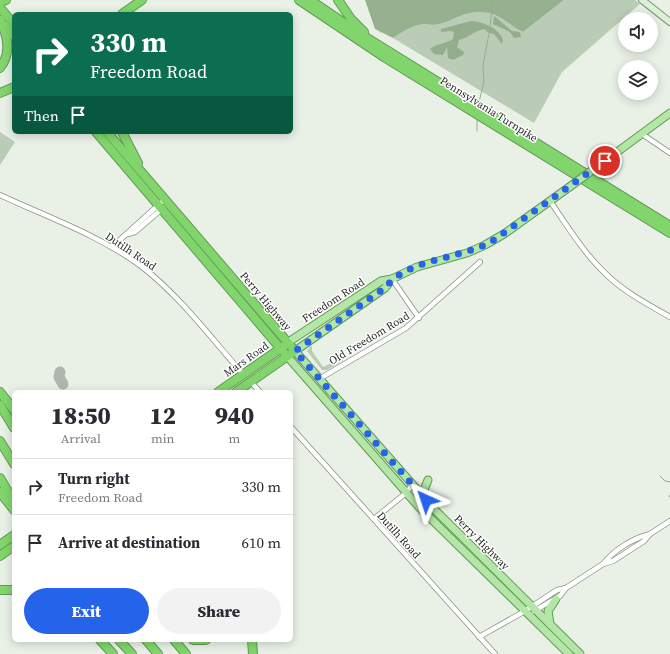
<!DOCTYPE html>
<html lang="en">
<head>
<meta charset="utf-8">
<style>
  body { margin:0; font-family:"Source Serif 4",serif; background:#f2f2f3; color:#2b2b33; height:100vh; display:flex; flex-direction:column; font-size:15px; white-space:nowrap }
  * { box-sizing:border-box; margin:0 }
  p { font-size:13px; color:#7c7c81 }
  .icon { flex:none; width:22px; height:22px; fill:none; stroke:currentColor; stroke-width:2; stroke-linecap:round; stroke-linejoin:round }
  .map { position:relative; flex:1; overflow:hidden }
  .sheet { position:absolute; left:12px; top:390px; width:281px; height:252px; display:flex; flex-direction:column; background:#fff; border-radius:6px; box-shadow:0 2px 10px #0003 }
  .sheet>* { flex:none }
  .banner { position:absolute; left:12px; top:12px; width:281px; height:122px; border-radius:6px; box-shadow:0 2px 10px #0003; background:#0b6e4f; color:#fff; overflow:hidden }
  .buttons { position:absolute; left:618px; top:12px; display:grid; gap:8px }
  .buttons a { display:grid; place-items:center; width:40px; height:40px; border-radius:50%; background:#fff; box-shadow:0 2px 10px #0003; font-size:20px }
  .pin { position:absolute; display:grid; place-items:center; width:34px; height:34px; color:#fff; margin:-17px; border:2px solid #fff; border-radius:50%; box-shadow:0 1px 4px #0007 }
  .me { position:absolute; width:44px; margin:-22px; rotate:318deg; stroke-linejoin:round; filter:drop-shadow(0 0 3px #0008) }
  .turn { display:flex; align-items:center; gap:14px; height:84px; padding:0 12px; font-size:18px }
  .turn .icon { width:52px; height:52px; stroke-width:2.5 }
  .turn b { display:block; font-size:28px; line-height:34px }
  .then { display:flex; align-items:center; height:38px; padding:0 12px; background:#0003; gap:8px; font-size:15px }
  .eta { display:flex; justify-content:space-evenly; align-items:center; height:68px; text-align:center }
  .eta b { font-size:24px; font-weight:800; line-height:28px }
  .cta { display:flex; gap:8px; margin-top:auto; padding:8px 12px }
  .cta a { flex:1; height:46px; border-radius:24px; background:#2563eb; color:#fff; font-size:16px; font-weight:800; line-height:46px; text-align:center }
  .cta a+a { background:#f2f2f3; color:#2b2b33 }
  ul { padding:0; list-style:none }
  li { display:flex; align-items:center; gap:12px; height:56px; padding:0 12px; border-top:1px solid #e1e1e2 }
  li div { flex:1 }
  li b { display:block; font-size:15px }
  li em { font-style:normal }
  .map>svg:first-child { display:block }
</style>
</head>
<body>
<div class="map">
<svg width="670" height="654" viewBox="0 0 670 654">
  <rect width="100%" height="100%" fill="#e9f1e7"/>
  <g fill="#bacbb6">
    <path d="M564,0H635L640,4L562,72L534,123L393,38C402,32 413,25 424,24C427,24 430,25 433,25C454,23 462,9 488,13C501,15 511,27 523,32Z"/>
    <polygon points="0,132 15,142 0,165"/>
    <polygon points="312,346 312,351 323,367 342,358 344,360 327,370 322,370 307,351 310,347"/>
  </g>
  <path fill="#96b190" d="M365,0H564L523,32C511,27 501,15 488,13C462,9 454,23 433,25C430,25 427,24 424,24C413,25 402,32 393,38L375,29Z"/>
  <g fill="#94ae8d">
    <polygon points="494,16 512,31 520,32 521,37 514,38 510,32 493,24"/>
    <path d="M471,21C483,22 497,27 503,39L502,44L494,34L489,33L484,29C474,31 468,38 459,40L457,47L464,52L463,55L453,60L448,58L447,47L443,55L434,54L430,49C438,43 445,44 453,39L454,32L451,31L441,32V29Z"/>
  </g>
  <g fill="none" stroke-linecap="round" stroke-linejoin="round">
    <g stroke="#94ae8d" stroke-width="1">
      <polyline points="490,26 493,0"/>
      <polyline points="380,32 413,13 430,6 437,0"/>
      <polyline points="479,102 484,82 483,66 489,33"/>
      <polyline points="477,131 477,119"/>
      <polyline points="660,476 665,481 670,482"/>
      <polyline points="669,497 670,495"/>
    </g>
    <polyline stroke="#b0b6ae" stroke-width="11" points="60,372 59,377 63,384"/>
    <g stroke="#899087" stroke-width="6">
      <g id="street">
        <polyline points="642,134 670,153"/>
        <path d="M0,195C47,217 99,235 141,266C180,296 211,338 243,374"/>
        <path d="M550,201C568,227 585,255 608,276C626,293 649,305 670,317"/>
        <polyline points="128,234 135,232 163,208"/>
        <polyline points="112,247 164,200"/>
        <polyline points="392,279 419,318"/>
        <polyline points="319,379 406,328 480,262"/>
        <polyline points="251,382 260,392"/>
        <polyline points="291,427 495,654"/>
        <polyline points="374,519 406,493 412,485"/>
        <path d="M603,564C614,550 633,538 650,534"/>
        <polyline points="534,611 560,596 566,588"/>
        <polyline points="479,637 525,611 557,590 566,588 603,564 613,561 644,541 650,534 670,521"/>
      </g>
    </g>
    <g stroke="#899087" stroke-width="8">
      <polyline id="secondary" points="642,0 670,22"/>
    </g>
    <g stroke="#629a54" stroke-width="9">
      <g id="primary">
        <polyline points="594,169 670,113"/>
        <polyline points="392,279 385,288 295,351 436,511 580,654"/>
        <polyline points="287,343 381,281 392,279 417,267 467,253 485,245 504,234 568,188"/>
        <polyline points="287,356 419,507 569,654"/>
        <polyline points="426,500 424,490 428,480"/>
        <polyline points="550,624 548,611 556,599"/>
      </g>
    </g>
    <g stroke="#629a54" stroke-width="10">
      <g id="highway">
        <polyline points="299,0 384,57 670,233"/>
        <polyline points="310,0 359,33 670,226"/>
        <polyline points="338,0 351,19 364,32"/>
        <polyline points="0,2 6,0"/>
        <polyline points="0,8 14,24"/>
        <polyline points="122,14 142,0"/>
        <path d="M0,20C8,36 12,53 0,68"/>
        <polyline points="4,25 14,36"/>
        <polyline points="0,93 14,87"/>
        <polyline points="96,132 287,356"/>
        <polyline points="107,132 295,351 236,392"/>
        <polyline points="122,132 138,163"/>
        <polyline points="0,392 14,410"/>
        <polyline points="218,392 284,346"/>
        <polyline points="0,405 14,428"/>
        <polyline points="0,441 14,464"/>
        <polyline points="0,478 14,502"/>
        <polyline points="0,492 14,510"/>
        <polyline points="0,545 14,535"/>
        <polyline points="0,556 14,546"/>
        <polyline points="0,590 14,590"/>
        <polyline points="100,640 113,654"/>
        <polyline points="119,640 132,654"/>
        <polyline points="146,640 158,654"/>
        <polyline points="174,640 186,654"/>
        <polyline points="193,640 206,640"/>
        <polyline points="252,640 253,654"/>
      </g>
    </g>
    <use href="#street" stroke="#fff" stroke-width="4.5"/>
    <use href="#secondary" stroke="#d9f2d3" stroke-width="6"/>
    <use href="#primary" stroke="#b3e6a7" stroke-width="7"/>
    <use href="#highway" stroke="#81d56c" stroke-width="8"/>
    <g stroke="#629a54" stroke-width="9" stroke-linecap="butt">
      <polyline id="primary-bridge" points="568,188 594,169"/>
    </g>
    <use href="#primary-bridge" stroke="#b3e6a7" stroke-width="7"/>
  </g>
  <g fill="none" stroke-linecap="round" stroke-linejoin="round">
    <path stroke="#2563eb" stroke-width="7" stroke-dasharray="0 12.6" d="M426,500L295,351L385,288C407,259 459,259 491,242L605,161"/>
  </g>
  <g text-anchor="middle" stroke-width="3" stroke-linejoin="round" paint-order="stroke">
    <g font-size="11" fill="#282b27" stroke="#fff">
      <text transform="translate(489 109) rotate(32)" y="4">Pennsylvania Turnpike</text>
      <text transform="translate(131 251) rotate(34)" y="4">Dutilh Road</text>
      <text transform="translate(333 300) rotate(-33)" y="4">Freedom Road</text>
      <text transform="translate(266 301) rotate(50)" y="4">Perry Highway</text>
      <text transform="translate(369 338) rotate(-31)" y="4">Old Freedom Road</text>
      <text transform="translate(246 359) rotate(-35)" y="4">Mars Road</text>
      <text transform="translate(399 535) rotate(48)" y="4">Dutilh Road</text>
      <text transform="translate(482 542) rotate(45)" y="4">Perry Highway</text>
    </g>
  </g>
</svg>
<div class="buttons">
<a><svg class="icon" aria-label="sound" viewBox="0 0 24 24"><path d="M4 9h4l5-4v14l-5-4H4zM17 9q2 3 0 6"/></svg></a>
<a><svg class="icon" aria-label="layers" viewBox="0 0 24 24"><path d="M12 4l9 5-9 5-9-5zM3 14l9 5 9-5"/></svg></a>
</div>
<div class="pin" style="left:605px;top:161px;background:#d93025"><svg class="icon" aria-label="arrive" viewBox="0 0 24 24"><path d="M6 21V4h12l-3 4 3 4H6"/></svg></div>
<svg class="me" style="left:426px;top:500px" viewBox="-20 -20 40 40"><path d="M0-17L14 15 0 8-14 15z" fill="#2563eb" stroke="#fff" stroke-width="4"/></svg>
<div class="banner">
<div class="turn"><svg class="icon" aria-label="right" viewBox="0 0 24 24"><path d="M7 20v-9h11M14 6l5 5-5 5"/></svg><div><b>330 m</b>Freedom Road</div></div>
<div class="then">Then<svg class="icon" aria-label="arrive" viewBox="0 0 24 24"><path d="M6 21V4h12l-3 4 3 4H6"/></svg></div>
</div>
<section class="sheet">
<div class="eta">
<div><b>18:50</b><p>Arrival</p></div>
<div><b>12</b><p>min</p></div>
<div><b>940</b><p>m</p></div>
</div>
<ul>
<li><svg class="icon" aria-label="right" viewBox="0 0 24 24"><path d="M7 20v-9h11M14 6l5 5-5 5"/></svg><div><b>Turn right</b><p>Freedom Road</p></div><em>330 m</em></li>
<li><svg class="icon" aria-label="arrive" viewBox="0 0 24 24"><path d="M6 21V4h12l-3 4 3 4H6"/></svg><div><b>Arrive at destination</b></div><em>610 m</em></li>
</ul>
<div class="cta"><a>Exit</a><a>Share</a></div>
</section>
</div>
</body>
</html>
